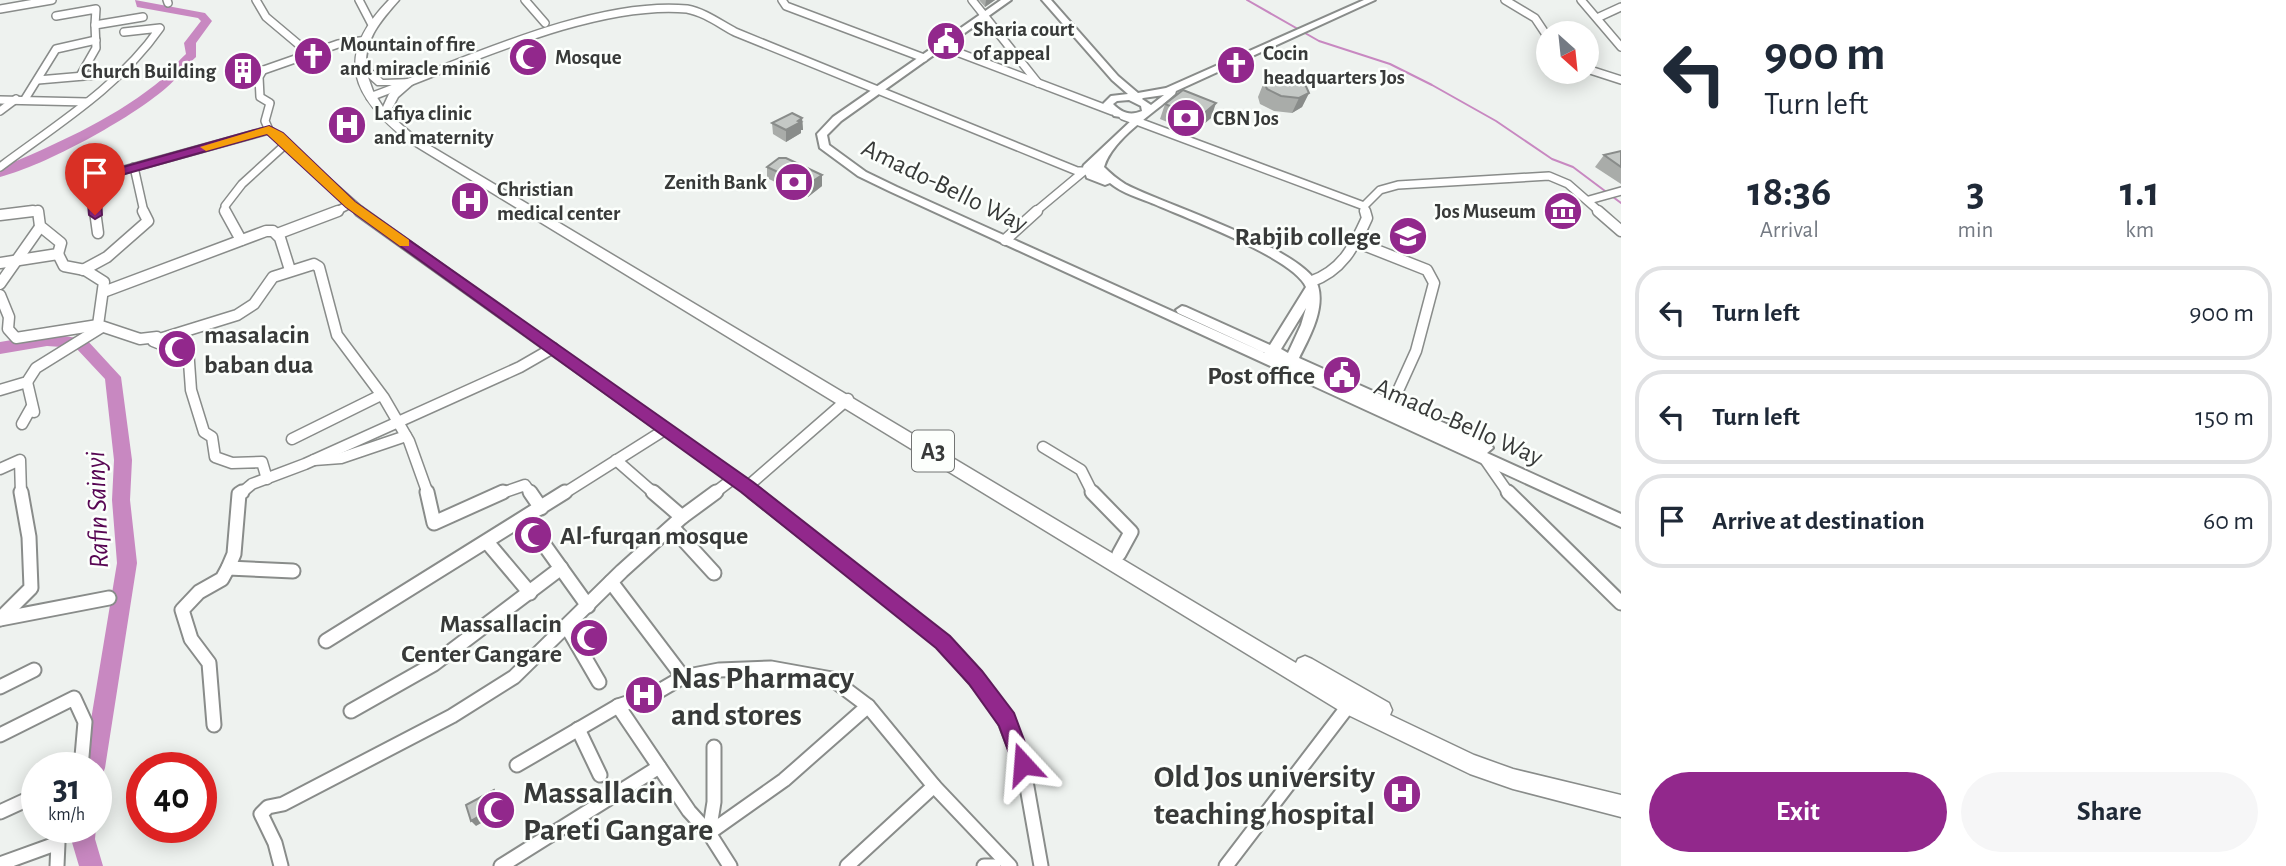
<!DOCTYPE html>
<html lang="en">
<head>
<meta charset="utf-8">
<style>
  body { margin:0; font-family:"Alegreya Sans",sans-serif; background:#f6f6f7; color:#1f2937; height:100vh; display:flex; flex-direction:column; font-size:26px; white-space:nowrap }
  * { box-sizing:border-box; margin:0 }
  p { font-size:23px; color:#747a83 }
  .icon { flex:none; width:38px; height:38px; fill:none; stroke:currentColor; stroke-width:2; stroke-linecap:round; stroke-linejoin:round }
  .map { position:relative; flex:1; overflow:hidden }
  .panel { display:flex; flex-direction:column; background:#fff; width:665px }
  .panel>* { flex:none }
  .banner { background:#fff; color:#1f2937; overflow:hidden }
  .needle { width:46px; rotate:153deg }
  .fabs { position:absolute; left:1536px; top:21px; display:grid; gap:14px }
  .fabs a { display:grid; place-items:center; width:63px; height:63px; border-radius:50%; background:#fff; box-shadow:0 4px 18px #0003; font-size:35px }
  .speed { position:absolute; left:21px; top:752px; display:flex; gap:14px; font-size:35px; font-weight:700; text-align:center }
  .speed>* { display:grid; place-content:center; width:91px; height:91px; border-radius:50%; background:#fff; box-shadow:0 4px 18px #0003; line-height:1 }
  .speed small { font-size:18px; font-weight:400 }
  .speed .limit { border:10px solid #d22; background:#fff; color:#111 }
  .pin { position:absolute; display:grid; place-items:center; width:60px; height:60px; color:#fff; margin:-72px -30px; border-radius:50% 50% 50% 0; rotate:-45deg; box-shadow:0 0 7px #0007 }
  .pin .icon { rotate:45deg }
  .me { position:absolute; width:77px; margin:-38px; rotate:341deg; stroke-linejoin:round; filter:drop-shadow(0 0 5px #0008) }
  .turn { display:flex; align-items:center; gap:24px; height:147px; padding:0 28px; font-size:32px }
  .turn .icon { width:91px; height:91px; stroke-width:2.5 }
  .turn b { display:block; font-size:49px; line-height:60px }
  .eta { display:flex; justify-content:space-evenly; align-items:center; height:119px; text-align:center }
  .eta b { font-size:42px; font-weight:600; line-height:49px }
  .action { display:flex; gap:14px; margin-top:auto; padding:14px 28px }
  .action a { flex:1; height:80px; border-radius:42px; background:#92288c; color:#fff; font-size:28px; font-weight:600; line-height:80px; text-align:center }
  .action a+a { background:#f6f6f7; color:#1f2937 }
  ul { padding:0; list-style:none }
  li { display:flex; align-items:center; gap:21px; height:94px; margin:0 14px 10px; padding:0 14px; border:4px solid #e0e1e3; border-radius:28px }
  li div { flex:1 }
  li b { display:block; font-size:26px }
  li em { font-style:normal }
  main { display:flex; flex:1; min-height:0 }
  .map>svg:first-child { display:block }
</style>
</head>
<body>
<main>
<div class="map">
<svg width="1621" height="866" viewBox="0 0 1621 866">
  <rect width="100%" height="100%" fill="#eef2ef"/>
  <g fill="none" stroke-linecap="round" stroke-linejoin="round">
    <polyline stroke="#c888c1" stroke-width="2" points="1247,0 1319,41 1390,64 1432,85 1496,121 1552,159 1573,167 1621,203"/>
    <g fill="#c888c1" fill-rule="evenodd">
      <path d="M135,0L205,13L212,21L196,43V57C185,67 177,79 166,88C130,119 46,165 0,177V168C54,145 109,121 155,85C167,76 175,64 186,54L184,43L201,21L198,18L137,7Z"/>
      <polygon points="47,334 86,339 121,377 132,460 130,500 137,563 105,768 102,776 96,779 96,768 83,768 117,563 112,500 114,460 105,379 76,348 47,346 0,354 0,342"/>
      <polygon points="72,828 96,828 95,839 103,866 79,866 71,839"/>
    </g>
    <g stroke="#898c8a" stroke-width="10">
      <g id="minor-far2">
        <polyline points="167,0 168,3"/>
        <polyline points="256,0 266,17 310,54"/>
        <polyline points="359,0 371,23"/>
        <polyline points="525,0 545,23"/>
        <polyline points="782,0 786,6 924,58"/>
        <polyline points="972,0 1038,83"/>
        <polyline points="1505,0 1535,18 1549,39"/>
        <polyline points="1581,0 1621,47"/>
        <polyline points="0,9 52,0"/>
        <polyline points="56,16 96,9 95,25"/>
        <polyline points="1597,18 1621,7"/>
        <polyline points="941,46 1112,111"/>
        <polyline points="1587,69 1621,80"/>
        <polyline points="263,70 259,77 260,97 270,103 265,121 269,130 362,212"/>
        <polyline points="258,72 338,44 367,40"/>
        <polyline points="80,76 96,48 95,25 143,17"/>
        <polyline points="38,80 96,75"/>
        <path d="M370,97C459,65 592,0 687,9C704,12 720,24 735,32L1077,171H1097"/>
        <polyline points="25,99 56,49 96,40"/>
        <polyline points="0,100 87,102"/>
        <polyline points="0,111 16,99"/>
        <polyline points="1123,116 1364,206 1366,212"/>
        <path d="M0,167C56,125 119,87 160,28L124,32"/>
        <polyline points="134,167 144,212"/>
        <polyline points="1589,200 1621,191"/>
        <polyline points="1364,206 1380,190 1398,185 1549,176 1568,184 1600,212"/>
        <polyline points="19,212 38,210 38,212"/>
        <polyline points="96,212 92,182 95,178 269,130"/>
        <polyline points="226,212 225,206 242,184 287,143"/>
        <polyline points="335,212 350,204"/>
        <polyline points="1035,212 1083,172"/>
      </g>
    </g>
    <g stroke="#898c8a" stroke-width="13">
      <g id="minor-far1">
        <polyline points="95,211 98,233"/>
        <polyline points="225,211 241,240"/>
        <polyline points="359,211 755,494"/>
        <polyline points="1598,211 1621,231"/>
        <polyline points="0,215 33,211"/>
        <polyline points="277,234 338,211"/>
        <polyline points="1005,240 1037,211"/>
        <polyline points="1356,242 1427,270 1434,283 1416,351 1392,404"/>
        <polyline points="58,254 64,266 85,270 104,282 98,325 140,339 157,337"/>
        <polyline points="0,263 58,254 61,243 40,226 38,211"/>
        <polyline points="83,270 107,257 148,221 143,211"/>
        <path d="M1310,282C1342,271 1354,247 1367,218L1365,211"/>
        <polyline points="0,284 40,227"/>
        <polyline points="106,291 266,231 273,231 280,238 290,270"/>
        <polyline points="0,295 9,317 8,329 16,338 98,325"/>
        <polyline points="27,382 34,412"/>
        <polyline points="0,390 27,382 36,368 102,327"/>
        <polyline points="22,424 31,408"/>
        <polyline points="292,439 381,395"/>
        <polyline points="1043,447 1081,470 1093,494"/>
        <polyline points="1484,458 1509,494"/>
        <polyline points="314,460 341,458 406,436"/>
        <polyline points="616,460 655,494"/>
        <polyline points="0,469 20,460 21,494"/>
        <polyline points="267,479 262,462 232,463 215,457 212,437 204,432 191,390 188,348 185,344 163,345 153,341 237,315 254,304 273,277 314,264 319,267 337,335 384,398 409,441 428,494"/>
        <polyline points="747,487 848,399"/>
        <polyline points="240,494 252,484 305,464 520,367 553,348"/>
        <polyline points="499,494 525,485 531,494"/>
        <polyline points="563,494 666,429"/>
        <polyline points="713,494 734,478"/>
      </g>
    </g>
    <g stroke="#898c8a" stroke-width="17">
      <g id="minor">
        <polyline points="427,492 434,523 503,492"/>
        <polyline points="530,492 541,508"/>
        <polyline points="653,492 682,517"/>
        <polyline points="753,492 943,642 988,695 1004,719 1024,770 1041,866"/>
        <polyline points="1092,492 1131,532 1119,554"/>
        <polyline points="1508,492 1621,603"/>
        <polyline points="525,518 588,606"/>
        <polyline points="672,527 714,573"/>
        <polyline points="487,542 530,593"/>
        <polyline points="228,568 293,571"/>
        <polyline points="611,582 683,677"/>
        <polyline points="0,619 31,588 29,537 21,492"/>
        <polyline points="0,619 109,598"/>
        <polyline points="567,627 599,682"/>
        <polyline points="326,641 565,492"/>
        <polyline points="0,687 34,670"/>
        <polyline points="618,706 689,811 709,833 784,780 868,706"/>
        <polyline points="351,711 434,664 561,568"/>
        <polyline points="214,725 209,663 191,639 182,610 199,592 222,579 228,568 234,554 239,494 242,492"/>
        <polyline points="578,729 600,775"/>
        <polyline points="0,735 74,698 85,722 81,768"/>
        <polyline points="714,747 714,802 709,833 730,866"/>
        <polyline points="517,765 618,706 654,694 683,677 719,670 771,668 832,679 868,706 934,786 1010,866"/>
        <polyline points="0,812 37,795"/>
        <polyline points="0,864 58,843 57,866"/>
        <polyline points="281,866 275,843 261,814 268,807 283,804 452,716 514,677 622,571 682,517 716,492"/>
        <polyline points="501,866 659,767"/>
        <polyline points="847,866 934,786"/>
        <polyline points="984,866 994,866"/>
        <polyline points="1226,866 1349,705"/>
      </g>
    </g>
    <g stroke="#898c8a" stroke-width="4">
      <path id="major" d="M1001,0H1011L841,121L827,135L829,145L866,172L897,187L1265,353L1178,313L1176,310L1182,306L1186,307L1270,345L1306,287C1294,258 1186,218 1154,204C1139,198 1122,193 1110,183L1105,185L1087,178L1083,167L1084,165L1133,119L1114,116L1103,104L1111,96L1128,94L1112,80L1042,0H1051L1118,76L1138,93L1166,88L1364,0H1375L1176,91L1175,94C1153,114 1113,138 1104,167C1110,173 1117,179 1125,184C1162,204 1306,249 1318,286C1325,310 1309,338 1299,358L1491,444L1493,448L1487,453L1621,514V527L889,191L858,176L820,148L817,134L833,117ZM1164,95L1151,105L1142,99L1143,98ZM1129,100L1141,106L1142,111C1130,116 1122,113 1113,104L1117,101ZM1306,308L1301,325L1288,353L1281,349Z"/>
    </g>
    <g stroke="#898c8a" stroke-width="3">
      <path id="highway" d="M389,0H399C379,23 364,39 366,71H373L383,80L414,79V83L398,97L389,114L417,138L1296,663L1298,659L1305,656L1312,659L1389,703L1392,710L1390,715L1474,755L1513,769L1621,795V817L1513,789L1470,774L1342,712L409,142C352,97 333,57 389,0ZM368,77L377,85H399L389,94L383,107L373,91Z"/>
    </g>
    <use href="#minor-far2" stroke="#fff" stroke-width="7"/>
    <use href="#minor-far1" stroke="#fff" stroke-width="10"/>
    <use href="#minor" stroke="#fff" stroke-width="13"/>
    <use href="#major" fill="#fff" fill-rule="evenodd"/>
    <use href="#highway" fill="#fff" fill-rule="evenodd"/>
  </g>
  <g fill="#a9aca9">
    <polygon points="979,0 995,0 985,7"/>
    <polygon points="1264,82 1309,93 1302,107 1292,113 1274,111 1260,104 1258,97"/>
    <polygon points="1165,104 1211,118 1197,130 1189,131 1160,119"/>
    <polygon points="802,118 803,130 801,130 801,133 786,142 773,134 772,123"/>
    <polygon points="1621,151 1621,184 1595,167 1604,155"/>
    <polygon points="767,167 822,186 808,197 802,194 797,197 789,193 789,189 767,178"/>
  </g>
  <g fill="#898c8a">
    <polygon points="986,0 995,0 985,7"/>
    <polygon points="1309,93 1302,107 1292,113 1299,98"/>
    <polygon points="1216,103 1211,118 1197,130 1189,131 1194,116"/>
    <polygon points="802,118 803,130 801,130 801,133 786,142 786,130"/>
    <polygon points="822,175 822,186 808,197 807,185"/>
    <polygon points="801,183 802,194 797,197 797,186"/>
    <polygon points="494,790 498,795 504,810 476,826 471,821"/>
  </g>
  <g fill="#c4c8c5" stroke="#898c8a" stroke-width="2">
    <polygon points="1273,76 1290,77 1305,84 1309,93 1299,98 1281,96 1267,89 1264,82"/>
    <polygon points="1183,90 1216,103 1202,115 1194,116 1165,104"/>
    <polygon points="792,113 802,118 798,121 801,122 786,130 772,123"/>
    <polygon points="1621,151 1621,167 1604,155"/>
    <polygon points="779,158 786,158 822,175 807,185 801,183 797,186 789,182 793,179 767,167"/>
    <polygon points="494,790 500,805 471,821 466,805"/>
  </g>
  <polygon fill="#92288c" stroke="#5f1a5b" stroke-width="2" points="269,126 283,133 355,202 753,482 950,636 982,671 1014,713 1033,764 1030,772 1023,775 1016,772 999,726 969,684 936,648 741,492 346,207 267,134 100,181 102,215 95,219 89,215 86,182 91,176"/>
  <polygon fill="#f59e0b" points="269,126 283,133 355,202 409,240 409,246 400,246 346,207 267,134 206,151 200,147"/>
  <defs>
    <g id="civic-disc" transform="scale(2.0125)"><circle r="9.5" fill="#92288c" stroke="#fcfffc"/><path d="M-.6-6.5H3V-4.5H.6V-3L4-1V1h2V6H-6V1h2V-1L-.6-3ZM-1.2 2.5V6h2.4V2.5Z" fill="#fff"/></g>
    <g id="church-disc" transform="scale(2.0125)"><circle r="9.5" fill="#92288c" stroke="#fcfffc"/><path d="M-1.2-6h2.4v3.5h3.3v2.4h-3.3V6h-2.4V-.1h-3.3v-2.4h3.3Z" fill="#fff"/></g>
    <g id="mosque-disc" transform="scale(2.0125)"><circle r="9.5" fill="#92288c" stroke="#fcfffc"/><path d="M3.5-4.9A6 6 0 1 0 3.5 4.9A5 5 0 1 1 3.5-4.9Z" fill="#fff"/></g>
    <g id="building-disc" transform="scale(2.0125)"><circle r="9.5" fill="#92288c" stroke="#fcfffc"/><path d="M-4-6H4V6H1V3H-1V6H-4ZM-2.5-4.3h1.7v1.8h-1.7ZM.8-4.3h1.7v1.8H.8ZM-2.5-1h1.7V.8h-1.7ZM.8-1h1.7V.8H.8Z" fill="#fff"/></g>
    <g id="bank-disc" transform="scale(2.0125)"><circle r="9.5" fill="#92288c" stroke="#fcfffc"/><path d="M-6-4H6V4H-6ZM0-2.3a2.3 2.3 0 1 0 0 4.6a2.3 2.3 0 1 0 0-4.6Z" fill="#fff"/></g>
    <g id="hospital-disc" transform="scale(2.0125)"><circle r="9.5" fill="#92288c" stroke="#fcfffc"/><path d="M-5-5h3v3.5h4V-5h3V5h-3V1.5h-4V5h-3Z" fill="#fff"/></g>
    <g id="museum-disc" transform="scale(2.0125)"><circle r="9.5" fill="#92288c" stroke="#fcfffc"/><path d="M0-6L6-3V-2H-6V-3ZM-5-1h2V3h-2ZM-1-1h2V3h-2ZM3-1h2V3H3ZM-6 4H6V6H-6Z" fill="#fff"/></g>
    <g id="school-disc" transform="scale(2.0125)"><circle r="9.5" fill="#92288c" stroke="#fcfffc"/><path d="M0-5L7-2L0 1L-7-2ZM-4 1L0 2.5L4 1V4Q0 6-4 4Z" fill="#fff"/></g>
  </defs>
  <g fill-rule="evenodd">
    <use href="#civic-disc" x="946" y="41"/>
    <use href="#church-disc" x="313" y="56"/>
    <use href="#mosque-disc" x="528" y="57"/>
    <use href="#church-disc" x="1236" y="65"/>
    <use href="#building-disc" x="243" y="71"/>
    <use href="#bank-disc" x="1186" y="118"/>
    <use href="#hospital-disc" x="347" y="125"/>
    <use href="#bank-disc" x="794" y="182"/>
    <use href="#hospital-disc" x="470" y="201"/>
    <use href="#museum-disc" x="1563" y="211"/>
    <use href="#school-disc" x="1408" y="236"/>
    <use href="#mosque-disc" x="177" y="349"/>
    <use href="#civic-disc" x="1342" y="375"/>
    <use href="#mosque-disc" x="533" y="535"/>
    <use href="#mosque-disc" x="589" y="638"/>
    <use href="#hospital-disc" x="644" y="695"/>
    <use href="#hospital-disc" x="1402" y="794"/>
    <use href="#mosque-disc" x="496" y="810"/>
  </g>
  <g text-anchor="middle" stroke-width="5" stroke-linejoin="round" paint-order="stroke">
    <g font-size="21" font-weight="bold" fill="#383a39" stroke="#fcfffc" text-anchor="start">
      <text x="973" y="36">Sharia court<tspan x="973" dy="24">of appeal</tspan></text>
      <text x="340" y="51">Mountain of fire<tspan x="340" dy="24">and miracle mini6</tspan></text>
      <text x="1263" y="60">Cocin<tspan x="1263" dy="24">headquarters Jos</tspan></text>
      <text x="555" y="64">Mosque</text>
      <text x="216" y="78" text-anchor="end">Church Building</text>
      <text x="374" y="120">Lafiya clinic<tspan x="374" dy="24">and maternity</tspan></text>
      <text x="1213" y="125">CBN Jos</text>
      <text x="767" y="189" text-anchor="end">Zenith Bank</text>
      <text x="497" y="196">Christian<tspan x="497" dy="24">medical center</tspan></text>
      <text x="1536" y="218" text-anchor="end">Jos Museum</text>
    </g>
    <rect fill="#fcfffc" stroke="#737574" stroke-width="2" x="912" y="430.5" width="42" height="41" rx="5"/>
    <g font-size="24" font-weight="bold" fill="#383a39">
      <text x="933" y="459">A3</text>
    </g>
    <g font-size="26" fill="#383a39" stroke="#fcfffc">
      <text transform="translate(945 185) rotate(26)" y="9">Amado-Bello Way</text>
      <text transform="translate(1459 421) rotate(24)" y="9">Amado-Bello Way</text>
    </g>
    <g font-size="26" font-weight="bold" fill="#383a39" stroke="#fcfffc" text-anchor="end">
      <text x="1381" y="245">Rabjib college</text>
      <text x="204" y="343" text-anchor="start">masalacin<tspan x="204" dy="30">baban dua</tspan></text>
      <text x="1315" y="384">Post office</text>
      <text x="560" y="544" text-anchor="start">Al-furqan mosque</text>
      <text x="562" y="632">Massallacin<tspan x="562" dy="30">Center Gangare</tspan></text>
    </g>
    <g font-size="28" font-style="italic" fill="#570653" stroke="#fcfffc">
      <text transform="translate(96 510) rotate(-92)" y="10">Rafin Sainyi</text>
    </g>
    <g font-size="32" font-weight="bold" fill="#383a39" stroke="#fcfffc" text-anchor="start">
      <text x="671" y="688">Nas Pharmacy<tspan x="671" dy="37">and stores</tspan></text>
      <text x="1375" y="787" text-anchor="end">Old Jos university<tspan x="1375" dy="37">teaching hospital</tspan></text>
      <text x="523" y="803">Massallacin<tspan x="523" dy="37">Pareti Gangare</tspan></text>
    </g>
  </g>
</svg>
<div class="fabs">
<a><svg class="needle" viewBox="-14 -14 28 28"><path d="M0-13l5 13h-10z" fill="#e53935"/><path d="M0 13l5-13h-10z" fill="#747a83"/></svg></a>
</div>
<div class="speed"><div>31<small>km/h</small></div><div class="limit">40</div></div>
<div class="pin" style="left:95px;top:215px;background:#d93025"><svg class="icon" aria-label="arrive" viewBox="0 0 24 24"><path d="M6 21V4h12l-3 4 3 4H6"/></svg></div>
<svg class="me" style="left:1023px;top:764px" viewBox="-20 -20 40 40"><path d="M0-17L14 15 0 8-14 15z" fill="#92288c" stroke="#fff" stroke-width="4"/></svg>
</div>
<section class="panel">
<div class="banner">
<div class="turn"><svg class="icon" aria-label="left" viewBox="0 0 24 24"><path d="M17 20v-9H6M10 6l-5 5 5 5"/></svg><div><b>900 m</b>Turn left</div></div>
</div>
<div class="eta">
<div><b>18:36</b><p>Arrival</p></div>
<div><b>3</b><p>min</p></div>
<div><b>1.1</b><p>km</p></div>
</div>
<ul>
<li><svg class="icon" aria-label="left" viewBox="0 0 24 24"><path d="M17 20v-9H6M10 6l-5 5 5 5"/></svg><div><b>Turn left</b></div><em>900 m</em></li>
<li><svg class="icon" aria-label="left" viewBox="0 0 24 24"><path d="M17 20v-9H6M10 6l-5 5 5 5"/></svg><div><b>Turn left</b></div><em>150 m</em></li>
<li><svg class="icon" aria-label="arrive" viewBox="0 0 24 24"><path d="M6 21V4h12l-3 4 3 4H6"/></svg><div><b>Arrive at destination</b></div><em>60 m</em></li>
</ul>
<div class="action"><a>Exit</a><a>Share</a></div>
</section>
</main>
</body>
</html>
